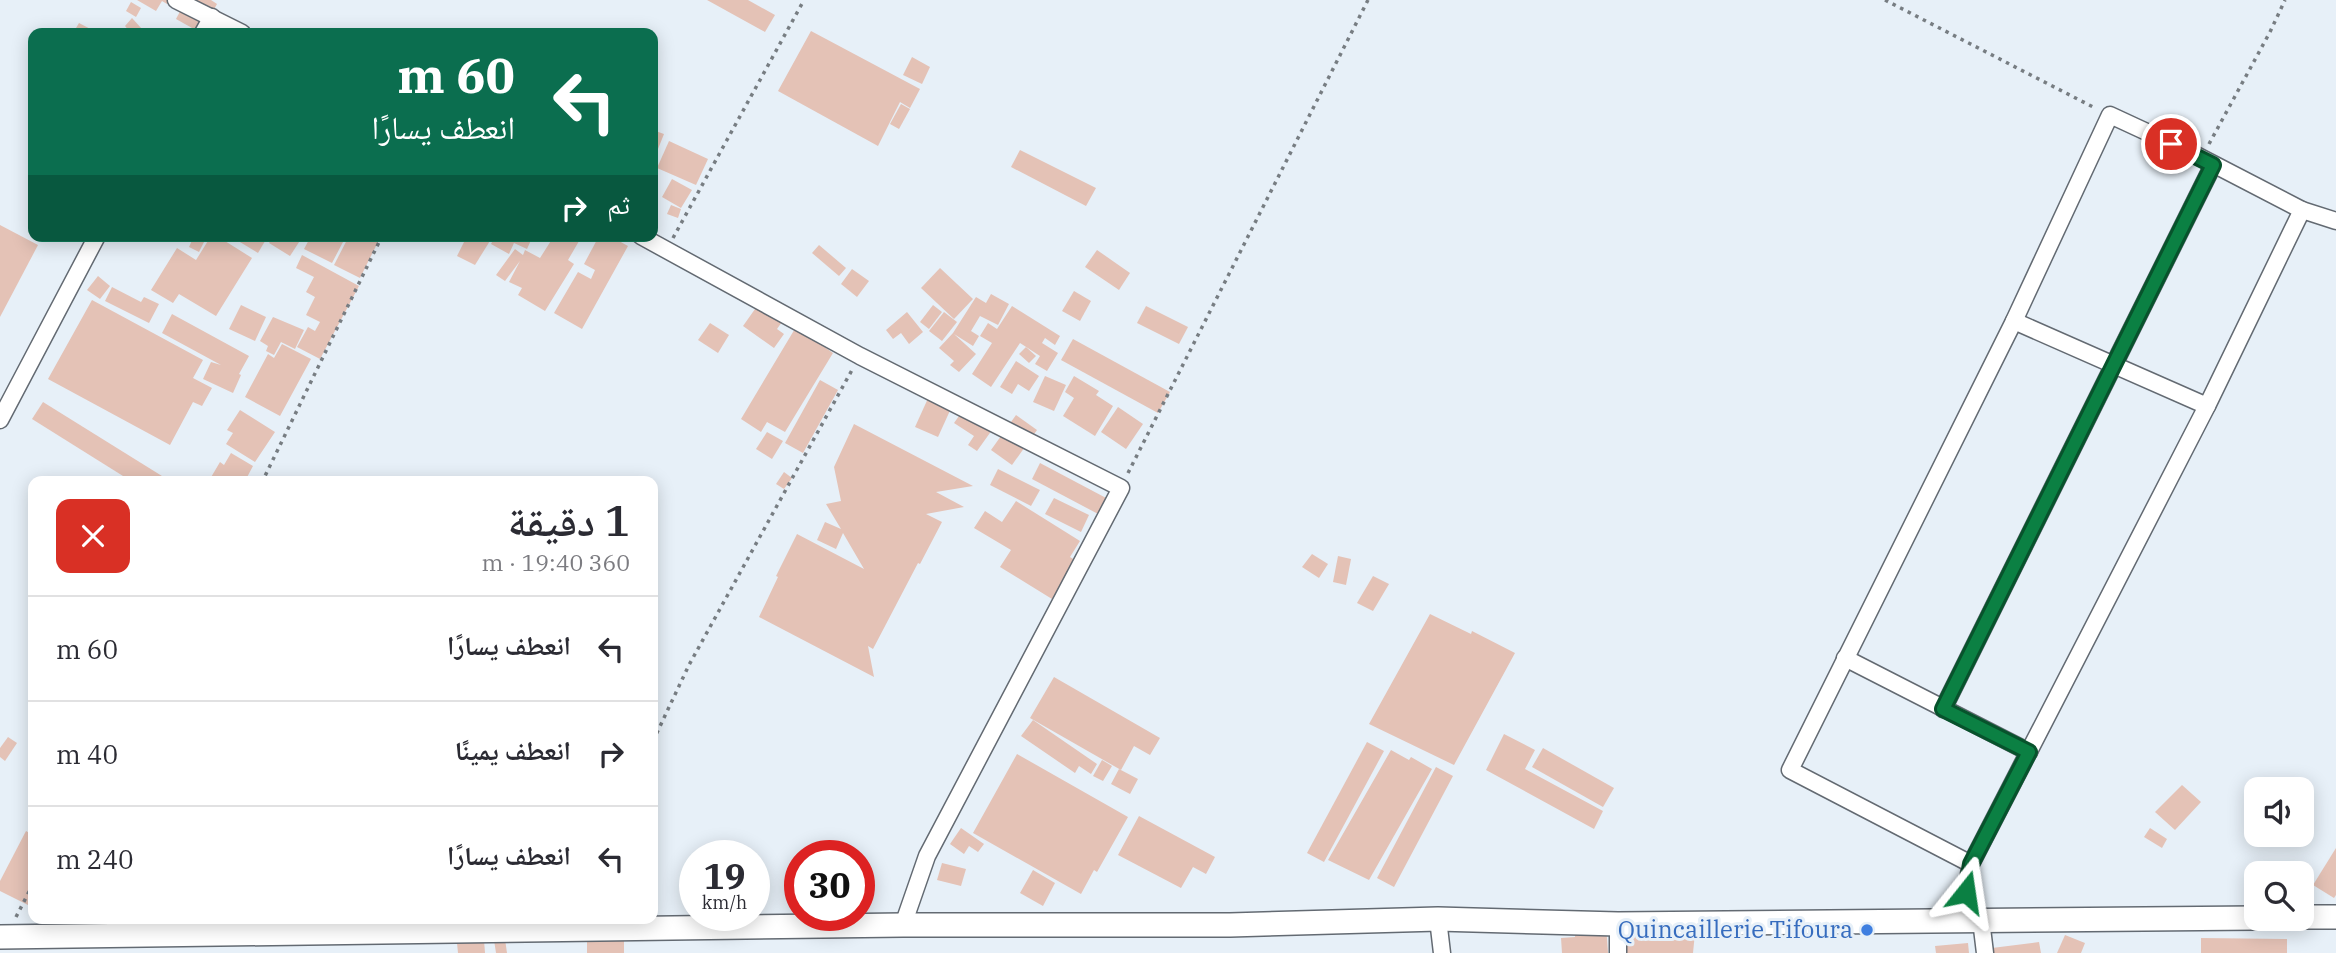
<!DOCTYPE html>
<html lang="ar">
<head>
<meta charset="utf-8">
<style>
  body { margin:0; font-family:"IBM Plex Serif","Noto Naskh Arabic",serif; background:#f7f7f7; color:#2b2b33; direction:rtl; height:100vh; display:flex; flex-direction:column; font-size:26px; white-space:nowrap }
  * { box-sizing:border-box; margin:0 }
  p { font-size:23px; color:#7c7c81 }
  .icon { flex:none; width:38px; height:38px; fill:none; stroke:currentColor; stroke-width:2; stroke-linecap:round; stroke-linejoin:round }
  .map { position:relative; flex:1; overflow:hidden; direction:ltr }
  .drawer { position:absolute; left:28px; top:476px; width:630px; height:448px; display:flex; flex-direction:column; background:#fff; border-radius:14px; box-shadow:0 4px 18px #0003; direction:rtl }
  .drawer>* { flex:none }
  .hud { position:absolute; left:28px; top:28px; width:630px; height:214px; border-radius:14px; box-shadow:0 4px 18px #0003; direction:rtl; background:#0b6e4f; color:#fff; overflow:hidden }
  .controls { position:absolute; left:2244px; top:777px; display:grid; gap:14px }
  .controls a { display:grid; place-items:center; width:70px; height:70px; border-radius:14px; background:#fff; box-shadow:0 4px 18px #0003; font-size:35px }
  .speed { position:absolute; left:679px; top:840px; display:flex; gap:14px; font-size:35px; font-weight:700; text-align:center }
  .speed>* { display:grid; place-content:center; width:91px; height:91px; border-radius:50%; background:#fff; box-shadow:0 4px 18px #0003; line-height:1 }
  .speed small { font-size:18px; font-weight:400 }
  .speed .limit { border:10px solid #d22; background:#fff; color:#111 }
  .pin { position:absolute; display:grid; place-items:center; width:60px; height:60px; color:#fff; margin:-30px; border:4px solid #fff; border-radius:50%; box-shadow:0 2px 7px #0007 }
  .me { position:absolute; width:77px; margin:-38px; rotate:15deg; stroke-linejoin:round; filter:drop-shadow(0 0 5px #0008) }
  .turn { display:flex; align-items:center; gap:24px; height:147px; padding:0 28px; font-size:32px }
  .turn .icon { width:91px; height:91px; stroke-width:2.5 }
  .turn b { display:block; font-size:49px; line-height:60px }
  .then { display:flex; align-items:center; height:66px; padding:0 28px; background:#0003; gap:14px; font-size:26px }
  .round { display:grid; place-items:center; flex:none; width:74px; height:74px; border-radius:14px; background:#f7f7f7 }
  .headline { display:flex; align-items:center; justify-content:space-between; height:119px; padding:0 28px }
  h1 { font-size:42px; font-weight:600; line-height:52px }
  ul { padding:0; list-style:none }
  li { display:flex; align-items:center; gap:21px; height:105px; padding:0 28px; border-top:2px solid #e1e1e2 }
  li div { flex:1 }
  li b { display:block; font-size:26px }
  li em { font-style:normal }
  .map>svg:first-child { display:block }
</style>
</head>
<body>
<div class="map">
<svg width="2336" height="953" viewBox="0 0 2336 953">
  <rect width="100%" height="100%" fill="#e7f0f8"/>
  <g fill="#e4c2b6">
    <polygon points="137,0 169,0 167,4 162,1 156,11"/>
    <polygon points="186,0 211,0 217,4 201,33 176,19"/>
    <polygon points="707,0 748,0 775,15 765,32"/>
    <polygon points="131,2 141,8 136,17 126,11"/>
    <polygon points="132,18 142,29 138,33 131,33 125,26"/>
    <polygon points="79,23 98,33 73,33"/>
    <polygon points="811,31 920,89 910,108 900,102 878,146 778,91"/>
    <polygon points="912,57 930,67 922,84 903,75"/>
    <polygon points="901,104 910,109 899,129 890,124"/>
    <polygon points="653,130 664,134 658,149 653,147"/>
    <polygon points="669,141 708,159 696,185 657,168"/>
    <polygon points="1020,150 1096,188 1086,206 1011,167"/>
    <polygon points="672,179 692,190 681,208 662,197"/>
    <polygon points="671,205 681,209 678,218 667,214"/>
    <polygon points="0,225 38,245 0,317"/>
    <polygon points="194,236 206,238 199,252 189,247"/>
    <polygon points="211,236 217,236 252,258 216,316 179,294 173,303 151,290 177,248 196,260"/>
    <polygon points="230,236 268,236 258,253"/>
    <polygon points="274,236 303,236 290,256 269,243"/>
    <polygon points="311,236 336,236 335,238 343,242 332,263 304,249"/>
    <polygon points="349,236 381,236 360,278 334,265"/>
    <polygon points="467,236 493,236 475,265 457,256"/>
    <polygon points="495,236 528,236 532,238 527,249 514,243 509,254 491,244"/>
    <polygon points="554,236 582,236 568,260 574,264 545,311 518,295 522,288 509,282 520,261 505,281 496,275 515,249 523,255 525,250 540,258"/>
    <polygon points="599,236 610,236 628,246 582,329 554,313 578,272 591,279 595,270 584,264"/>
    <polygon points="819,245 846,268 839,276 812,253"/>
    <polygon points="1097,250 1130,273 1119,290 1085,267"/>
    <polygon points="302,255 359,286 320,359 297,347 308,327 315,331 320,322 306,315 315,297 306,292 314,277 296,268"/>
    <polygon points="940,268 973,299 954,319 921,288"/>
    <polygon points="852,269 869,281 857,297 841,284"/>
    <polygon points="98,276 110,286 100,299 87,290"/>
    <polygon points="112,287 141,302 144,297 159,304 149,323 105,301"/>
    <polygon points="1074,291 1091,301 1080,321 1062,311"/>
    <polygon points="991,294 1009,304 998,325 980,316 971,331 979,336 973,346 954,334 976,354 959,372 950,365 954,361 939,348 953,333 976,297 986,303"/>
    <polygon points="92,300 203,360 193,378 212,388 202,406 193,402 170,445 48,379"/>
    <polygon points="760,302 784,319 777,329 784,334 774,348 743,326"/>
    <polygon points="241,305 266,317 255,341 229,329"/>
    <polygon points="933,305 942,312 929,329 920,322"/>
    <polygon points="1012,306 1060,336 1055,345 1045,338 1042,343 1058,353 1047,371 1035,364 1040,356 1020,343 991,387 972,374 992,343 980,336 988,323 997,329"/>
    <polygon points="1146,306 1188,327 1179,344 1137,323"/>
    <polygon points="907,312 923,332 909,344 901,333 893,339 886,330"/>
    <polygon points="944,312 957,322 942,341 929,331"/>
    <polygon points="172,314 249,356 239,374 241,375 233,393 203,379 211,362 221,365 162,333"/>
    <polygon points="273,317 304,330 295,349 281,342 274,355 266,351 268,346 260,341"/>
    <polygon points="710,323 729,335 718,353 698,340"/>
    <polygon points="796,327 833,353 785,432 767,422 761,432 741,419"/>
    <polygon points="1073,339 1170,392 1158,413 1061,360"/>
    <polygon points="282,344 311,359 280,416 245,397 268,354 274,358"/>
    <polygon points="1026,347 1036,356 1029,363 1019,354"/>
    <polygon points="1016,361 1039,376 1029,391 1018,384 1012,394 1000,387"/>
    <polygon points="1045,376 1066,385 1054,411 1033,402"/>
    <polygon points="1074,376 1099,391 1096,395 1113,406 1095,436 1063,416 1074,398 1065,392"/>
    <polygon points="820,380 838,390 803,453 785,443"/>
    <polygon points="930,394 953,404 938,437 915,427"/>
    <polygon points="43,402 170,481 131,481 32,419"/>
    <polygon points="1118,407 1143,424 1126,449 1101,432"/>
    <polygon points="964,409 992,430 977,451 968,445 974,436 954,423"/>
    <polygon points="240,410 275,432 255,462 226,444 233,433 227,430"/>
    <polygon points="1016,415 1037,430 1012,465 991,450"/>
    <polygon points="854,424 973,486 936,492 964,507 926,514 942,522 920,564 918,563 873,649 868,646 874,677 759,617 778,577 776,576 797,534 864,569 843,533 836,549 817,540 825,522 841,529 826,504 841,501 834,467"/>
    <polygon points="767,432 783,441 772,459 756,449"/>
    <polygon points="231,453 253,466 245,481 204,481 207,477 210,479 220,462 224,465"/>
    <polygon points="1040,463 1108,499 1100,515 1032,479"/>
    <polygon points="998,469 1040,490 1031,506 990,485"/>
    <polygon points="784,472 792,478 784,489 776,484"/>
    <polygon points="1054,498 1089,515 1081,532 1045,514"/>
    <polygon points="1016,501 1080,541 1070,557 1075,560 1052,599 1000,567 1011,550 974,528 985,511 1002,522"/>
    <polygon points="1312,554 1328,564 1319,578 1302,567"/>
    <polygon points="1338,556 1351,559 1346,585 1333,582"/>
    <polygon points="1373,576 1389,584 1373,611 1357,603"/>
    <polygon points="1430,614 1471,634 1472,631 1515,653 1454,765 1369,724"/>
    <polygon points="1054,677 1160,738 1150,755 1134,746 1121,770 1030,718"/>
    <polygon points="1033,720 1097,764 1091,774 1079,766 1075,773 1021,736"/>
    <polygon points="1504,734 1535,750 1525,769 1603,811 1594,829 1486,770"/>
    <polygon points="8,737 17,743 5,761 0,757 0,748"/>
    <polygon points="1367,742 1384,751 1324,862 1307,853"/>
    <polygon points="1543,748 1614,788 1603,807 1532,767"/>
    <polygon points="1391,750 1409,760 1411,757 1432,769 1369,880 1328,860"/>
    <polygon points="1017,754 1128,817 1097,872 1094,870 1081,894 973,833"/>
    <polygon points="1102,760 1112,766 1103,781 1093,776"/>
    <polygon points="1436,767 1453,776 1394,887 1377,878"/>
    <polygon points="1119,769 1138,779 1130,794 1111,784"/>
    <polygon points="2182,785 2201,802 2175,830 2155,812"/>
    <polygon points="1139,816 1215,857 1206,874 1193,867 1181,888 1118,855"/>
    <polygon points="961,828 984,844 978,852 969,846 964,854 950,844"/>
    <polygon points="2150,828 2167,839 2162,848 2144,837"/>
    <polygon points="26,831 33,835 33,895 28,905 0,891 0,881"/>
    <polygon points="2336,848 2336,895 2334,898 2313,885"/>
    <polygon points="942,863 966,869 961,886 937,880"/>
    <polygon points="1033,870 1055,883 1043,906 1020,893"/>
    <polygon points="1627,920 1696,923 1693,953 1624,953"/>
    <polygon points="1606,925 1608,953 1562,953 1561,938 1575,937 1575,928"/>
    <polygon points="2065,935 2085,943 2081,953 2057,953"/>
    <polygon points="587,938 624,939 624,953 587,953"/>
    <polygon points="2201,938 2287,939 2287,953 2201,953"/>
    <polygon points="505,939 507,953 496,953 494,940"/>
    <polygon points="484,940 485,953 458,953 457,943"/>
    <polygon points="2039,942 2041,953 1993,953 1992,948"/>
    <polygon points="1968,943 1969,953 1936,953 1935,946"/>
  </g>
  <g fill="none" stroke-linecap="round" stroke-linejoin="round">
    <g stroke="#636a72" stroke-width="19">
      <g id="street">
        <polyline points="176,0 242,33"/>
        <polyline points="203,33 212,17"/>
        <polyline points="641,236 860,356 1121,488 927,856 903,925"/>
        <polyline points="2014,321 2207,406"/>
        <polyline points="0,420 97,236"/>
        <polyline points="1845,658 2029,752"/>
        <polyline points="1943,709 2213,165"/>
        <polyline points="1971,864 1790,770 2014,321 2110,115 2192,153 2302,210 2336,221"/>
        <polyline points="1438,919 1442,953"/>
        <polyline points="1960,919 1971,864 2207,406 2302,210"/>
        <polyline points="1981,920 1985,953"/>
        <polyline points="1618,924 1618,953"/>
      </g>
    </g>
    <g stroke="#636a72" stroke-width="26">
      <g id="secondary">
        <polyline points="2301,917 2336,917"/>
        <polyline points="0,937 903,925 1230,925 1438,919 1618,924 2256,918"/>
      </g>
    </g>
    <g stroke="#777d82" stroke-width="3.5" stroke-dasharray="3.5 5" stroke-linecap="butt">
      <polyline points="1885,0 2095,108"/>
      <polyline points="2209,144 2270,32 2285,0"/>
      <polyline points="673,238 804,0"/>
      <polyline points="1128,473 1368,0"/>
      <polyline points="259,481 265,476 382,236"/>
      <polyline points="653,741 689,665 852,370"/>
      <polyline points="16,917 33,884"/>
    </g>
    <use href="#street" stroke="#fff" stroke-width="16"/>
    <use href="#secondary" stroke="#fff" stroke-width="23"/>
  </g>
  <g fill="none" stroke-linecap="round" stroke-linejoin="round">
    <g stroke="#07532c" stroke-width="18">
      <polyline id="route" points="1966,892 1971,864 2029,752 1943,709 2213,165 2171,144"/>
    </g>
    <use href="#route" stroke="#0b8043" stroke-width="12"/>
  </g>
  <circle fill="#3f7fe0" stroke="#e7f0f8" stroke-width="2.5" cx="1867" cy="930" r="7"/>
  <g text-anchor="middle" stroke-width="6" stroke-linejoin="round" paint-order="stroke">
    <g font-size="24" fill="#366cbe" stroke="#e7f0f8" text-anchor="end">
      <text x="1853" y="938">Quincaillerie Tifoura</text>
    </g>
  </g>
</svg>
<div class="controls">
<a><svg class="icon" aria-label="sound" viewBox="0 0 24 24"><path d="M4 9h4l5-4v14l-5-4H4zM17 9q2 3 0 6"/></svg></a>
<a><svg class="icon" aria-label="search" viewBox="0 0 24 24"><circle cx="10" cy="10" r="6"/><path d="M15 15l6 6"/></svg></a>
</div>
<div class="speed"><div>19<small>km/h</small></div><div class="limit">30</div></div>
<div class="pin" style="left:2171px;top:144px;background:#d93025"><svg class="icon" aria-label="arrive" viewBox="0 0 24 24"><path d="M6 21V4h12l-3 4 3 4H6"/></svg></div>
<svg class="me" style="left:1966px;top:892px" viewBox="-20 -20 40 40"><path d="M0-17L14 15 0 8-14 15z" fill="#0b8043" stroke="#fff" stroke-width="4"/></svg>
<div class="hud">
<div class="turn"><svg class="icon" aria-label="left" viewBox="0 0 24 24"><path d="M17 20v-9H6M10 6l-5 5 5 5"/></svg><div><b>60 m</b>انعطف يسارًا</div></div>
<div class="then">ثم<svg class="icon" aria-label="right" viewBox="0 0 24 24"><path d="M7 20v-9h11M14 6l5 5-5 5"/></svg></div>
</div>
<section class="drawer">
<div class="headline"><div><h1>1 دقيقة</h1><p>360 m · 19:40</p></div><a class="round" style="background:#d93025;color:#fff"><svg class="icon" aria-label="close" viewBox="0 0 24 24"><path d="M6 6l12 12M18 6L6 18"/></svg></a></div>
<ul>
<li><svg class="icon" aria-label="left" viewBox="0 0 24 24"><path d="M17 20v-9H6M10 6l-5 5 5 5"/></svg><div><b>انعطف يسارًا</b></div><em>60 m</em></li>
<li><svg class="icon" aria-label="right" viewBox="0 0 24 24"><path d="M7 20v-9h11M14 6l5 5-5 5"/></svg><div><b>انعطف يمينًا</b></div><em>40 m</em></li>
<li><svg class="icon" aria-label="left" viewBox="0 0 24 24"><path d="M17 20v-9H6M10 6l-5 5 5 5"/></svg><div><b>انعطف يسارًا</b></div><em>240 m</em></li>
</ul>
</section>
</div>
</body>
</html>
